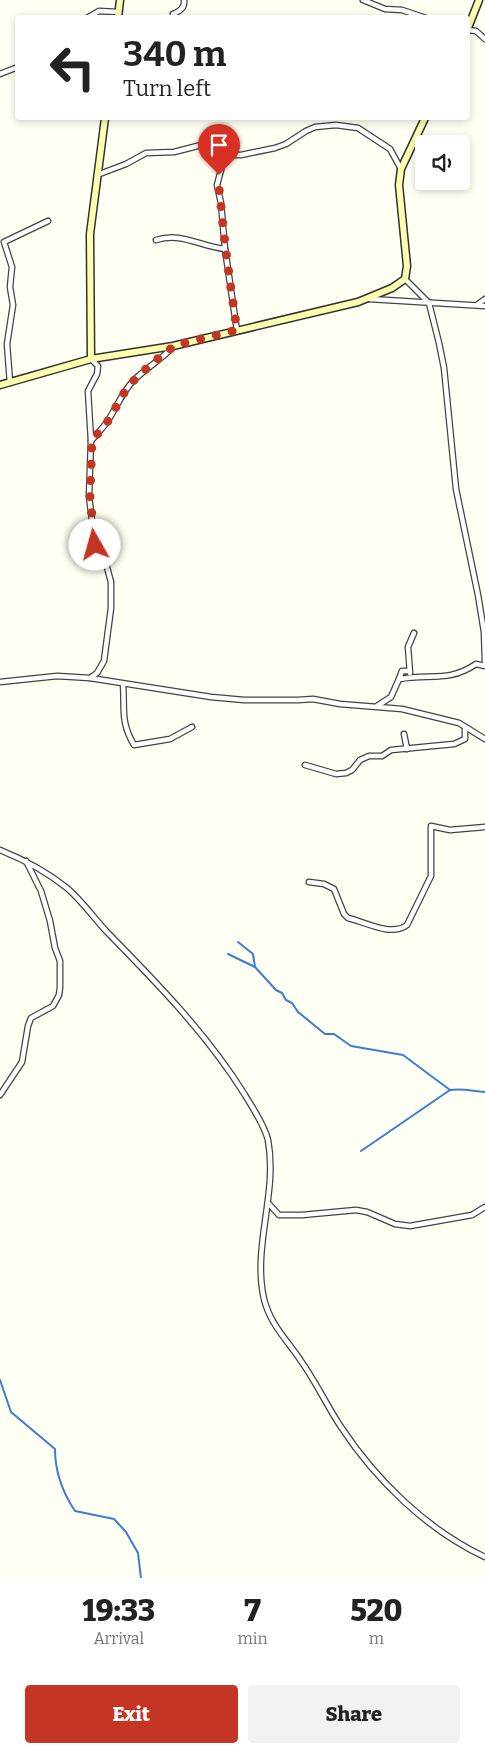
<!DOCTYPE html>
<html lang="en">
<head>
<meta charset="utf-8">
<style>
  body { margin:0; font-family:Bitter,serif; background:#f2f2f2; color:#222; height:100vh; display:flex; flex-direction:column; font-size:19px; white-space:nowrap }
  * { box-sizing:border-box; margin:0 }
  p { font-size:16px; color:#767676 }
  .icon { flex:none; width:28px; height:28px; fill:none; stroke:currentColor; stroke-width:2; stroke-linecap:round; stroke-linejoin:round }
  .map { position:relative; height:1578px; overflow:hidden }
  .side { display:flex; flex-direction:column; background:#fff; flex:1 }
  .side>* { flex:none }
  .banner { position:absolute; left:15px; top:15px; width:455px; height:105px; border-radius:5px; box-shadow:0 2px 8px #0003; background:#fff; color:#222; overflow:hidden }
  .fabs { position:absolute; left:415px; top:135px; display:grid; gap:10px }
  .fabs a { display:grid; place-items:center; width:55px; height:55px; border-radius:5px; background:#fff; box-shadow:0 2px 8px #0003; font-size:25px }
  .pin { position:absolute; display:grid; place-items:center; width:42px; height:42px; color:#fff; margin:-51px -21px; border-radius:50% 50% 50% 0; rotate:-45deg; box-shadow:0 0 5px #0007 }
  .pin .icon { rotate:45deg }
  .me { position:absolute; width:55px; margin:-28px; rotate:353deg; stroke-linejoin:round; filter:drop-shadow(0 0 4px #0008) }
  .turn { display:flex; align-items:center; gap:18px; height:105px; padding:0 25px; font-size:22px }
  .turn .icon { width:65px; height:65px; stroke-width:2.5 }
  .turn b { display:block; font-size:35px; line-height:42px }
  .eta { display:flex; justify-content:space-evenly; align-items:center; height:85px; text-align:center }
  .eta b { font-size:30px; font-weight:800; line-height:35px }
  .cta { display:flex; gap:10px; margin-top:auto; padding:10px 25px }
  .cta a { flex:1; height:58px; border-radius:5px; background:#c53523; color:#fff; font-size:20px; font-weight:800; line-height:58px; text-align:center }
  .cta a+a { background:#f2f2f2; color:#222 }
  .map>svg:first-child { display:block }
</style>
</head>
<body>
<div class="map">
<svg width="485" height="1578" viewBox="0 0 485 1578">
  <rect width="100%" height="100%" fill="#fffff3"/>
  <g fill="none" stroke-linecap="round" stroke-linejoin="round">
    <g stroke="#3a7dd1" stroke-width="2">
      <polyline points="238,942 253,954 255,967"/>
      <polyline points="228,954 255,967 276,990 282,993 286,1000 292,1003 298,1012 325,1034 334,1034 351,1046 403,1055 450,1090"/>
      <path d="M361,1151L450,1090C463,1088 472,1091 485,1092"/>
      <path d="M0,1380L11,1412L55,1449C55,1471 63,1493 75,1511L114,1519L126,1532L138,1553L141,1578"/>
    </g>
    <g stroke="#434343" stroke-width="7">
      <g id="street">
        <polyline points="363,0 385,9 402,10 426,18"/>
        <path d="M173,14C180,11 185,8 184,0"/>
        <polyline points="87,18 99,11 118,12"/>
        <polyline points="468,30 476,31 485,39"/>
        <polyline points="0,74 18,67"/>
        <polyline points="225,155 241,155 275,148 286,144 306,131 315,127 336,125 358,128 390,149 401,169"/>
        <polyline points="97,175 126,164 146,153 174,152 209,143 221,145 225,155 217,185 221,203 225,249 237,331"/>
        <path d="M156,240C182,232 198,246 225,249"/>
        <polyline points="405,279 429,303 439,343 444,368 456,489 478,595 484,632 485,663"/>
        <polyline points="369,299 485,306"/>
        <polyline points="478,304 485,299"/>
        <polyline points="10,383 7,344 13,305 10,287 12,267 4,242 48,221"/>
        <path d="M91,441C97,434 104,427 109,419C117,406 123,391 134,380C146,368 162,359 173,347"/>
        <path d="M409,671H402L399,679C430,673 448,683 476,664L485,666"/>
        <polyline points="410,673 408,647 414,633"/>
        <polyline points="90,678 211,697 244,700 298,700 313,699 340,704 402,709 459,723 485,739"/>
        <polyline points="0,682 57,676 90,678 97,673 104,661 111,608 111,582 105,560 95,545 89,496 91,441 88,391 97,374 98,366 91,359"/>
        <path d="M123,684C125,709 120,721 134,745L170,739L192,727"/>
        <polyline points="377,706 391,697 399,679"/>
        <polyline points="404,734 407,749"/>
        <polyline points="305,765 336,774 346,773 352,770 360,760 369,756 382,756 391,750 454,744 465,739 465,728"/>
        <path d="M0,850C25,860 46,871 67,888C82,901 94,918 107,932C157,983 207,1034 245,1095C253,1109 264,1124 268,1140C278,1193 252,1247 264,1299C270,1324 287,1340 301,1361C316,1382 327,1406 341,1427C376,1480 427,1530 485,1557"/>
        <path d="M309,882L324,884L334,889L344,914L348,918C366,922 391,937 407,925L431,876V826L450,830L485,827"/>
        <polyline points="0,1095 22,1062 28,1026 31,1018 53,1006 59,995 60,987 60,961 55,948 50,921 41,891 26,861"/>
        <polyline points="269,1204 279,1215 302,1215 356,1210 367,1212 395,1224 410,1226 472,1215 485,1207"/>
      </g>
    </g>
    <g stroke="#323232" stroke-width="9">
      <g id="secondary">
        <polyline points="118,18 120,0"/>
        <polyline points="468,28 479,0"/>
        <polyline points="91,359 90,234 105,118"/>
        <polyline points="0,385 91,359 173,346 358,302 392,288 405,279 407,266 399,185 401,169 425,118"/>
      </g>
    </g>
    <use href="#street" stroke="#fff" stroke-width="4.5"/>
    <use href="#secondary" stroke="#fbffae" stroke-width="6"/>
  </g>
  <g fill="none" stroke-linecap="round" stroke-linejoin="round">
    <path stroke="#c53523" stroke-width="9" stroke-dasharray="0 16.2" d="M95,545L90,496L92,441L108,421L124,393L135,379L157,359L164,356L173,346L237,330C231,289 225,248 221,206C221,195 217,186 219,175"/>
  </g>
</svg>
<div class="fabs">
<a><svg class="icon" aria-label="sound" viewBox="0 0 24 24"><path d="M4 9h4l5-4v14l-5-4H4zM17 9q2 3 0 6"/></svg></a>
</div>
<div class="pin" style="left:219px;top:175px;background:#d93025"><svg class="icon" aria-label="arrive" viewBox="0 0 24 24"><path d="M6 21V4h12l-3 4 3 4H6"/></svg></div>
<svg class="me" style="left:95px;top:545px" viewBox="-20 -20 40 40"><circle r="19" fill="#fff"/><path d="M0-13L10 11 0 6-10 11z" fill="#c53523"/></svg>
<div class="banner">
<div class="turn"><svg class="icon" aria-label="left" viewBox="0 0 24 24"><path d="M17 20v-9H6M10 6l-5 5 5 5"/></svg><div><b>340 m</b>Turn left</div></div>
</div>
</div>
<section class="side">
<div class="eta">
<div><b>19:33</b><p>Arrival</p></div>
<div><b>7</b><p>min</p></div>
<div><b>520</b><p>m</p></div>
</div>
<div class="cta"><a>Exit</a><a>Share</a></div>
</section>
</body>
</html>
